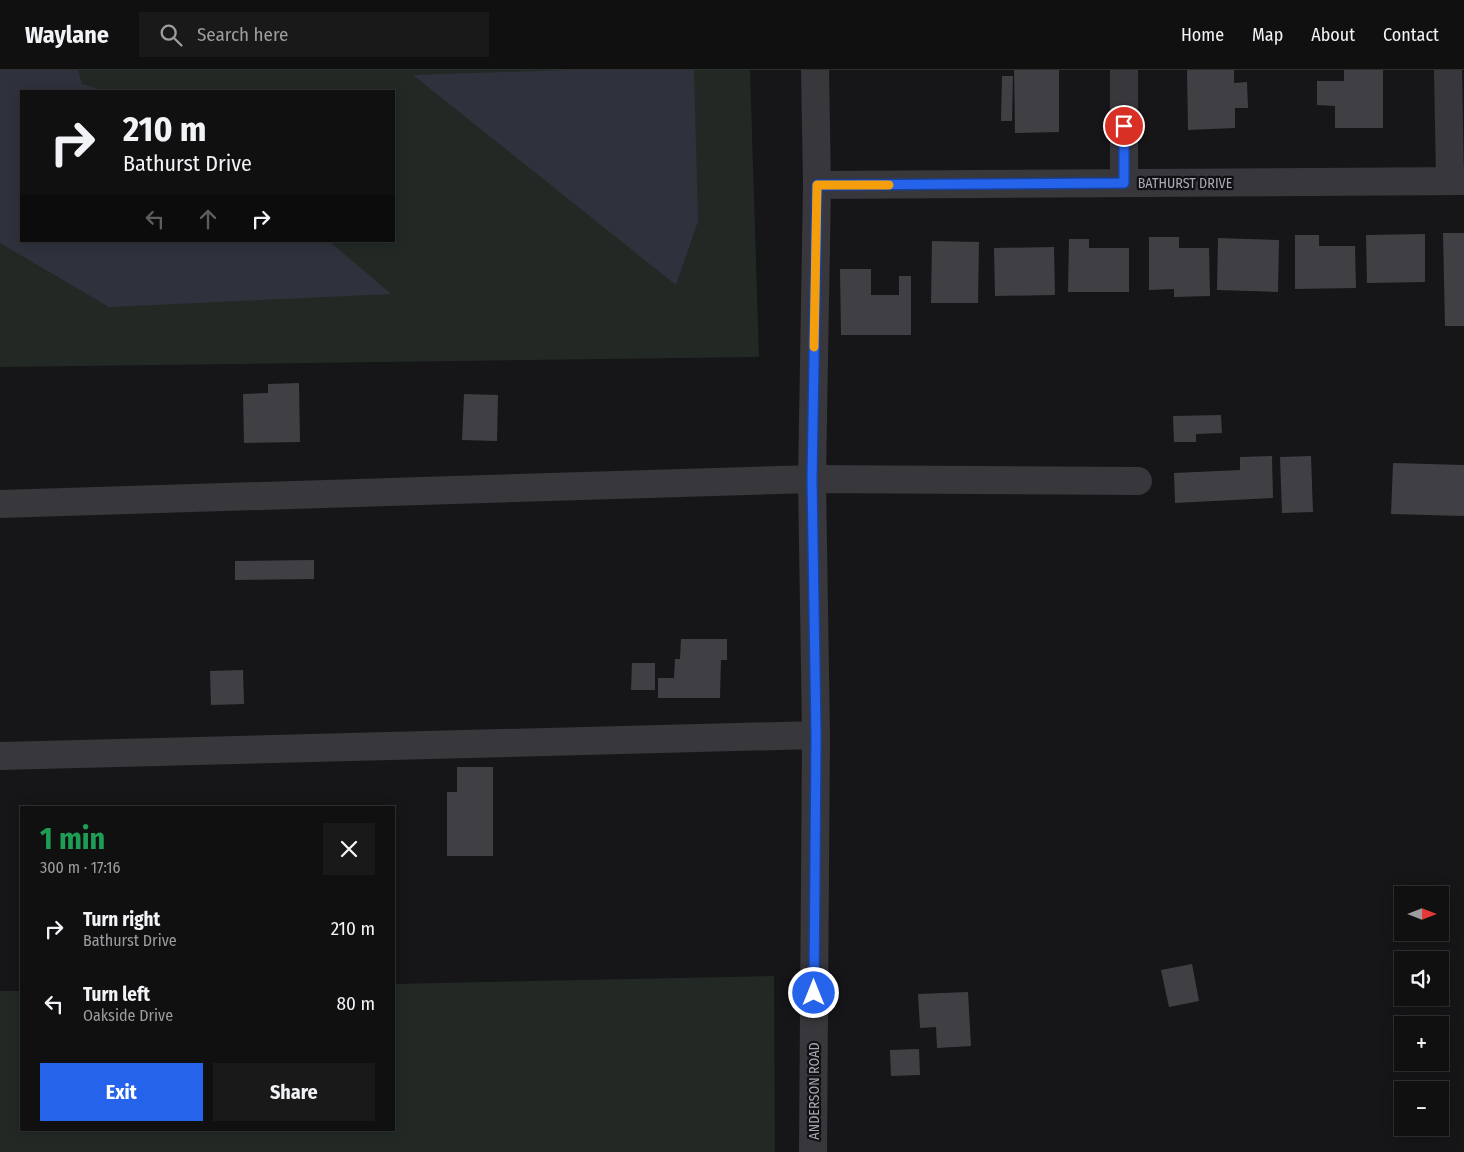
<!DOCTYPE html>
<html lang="en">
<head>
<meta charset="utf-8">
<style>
  body { margin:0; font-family:"Fira Sans Condensed",sans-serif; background:#19191a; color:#f1f3f6; height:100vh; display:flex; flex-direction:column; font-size:19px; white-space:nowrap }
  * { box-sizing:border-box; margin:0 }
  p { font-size:16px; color:#9c9d9f }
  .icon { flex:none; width:28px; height:28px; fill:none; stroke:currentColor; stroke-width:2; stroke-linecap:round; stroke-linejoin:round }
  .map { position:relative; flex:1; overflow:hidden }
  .drawer { position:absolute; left:20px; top:736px; width:375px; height:325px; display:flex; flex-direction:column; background:#101011; border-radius:0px; box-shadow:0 2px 12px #0003,0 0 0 1px #303031 }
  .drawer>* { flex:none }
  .guide { position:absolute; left:20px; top:20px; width:375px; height:152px; border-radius:0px; box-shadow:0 2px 12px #0003,0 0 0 1px #303031; background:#101011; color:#f1f3f6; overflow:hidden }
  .needle { width:32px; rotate:90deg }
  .tools { position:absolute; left:1394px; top:816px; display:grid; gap:10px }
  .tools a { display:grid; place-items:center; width:55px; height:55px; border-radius:0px; background:#101011; box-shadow:0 2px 12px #0003,0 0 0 1px #303031; font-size:25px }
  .pin { position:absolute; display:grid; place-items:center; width:42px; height:42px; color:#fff; margin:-21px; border:2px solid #fff; border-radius:50%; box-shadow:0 1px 5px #0007 }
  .me { position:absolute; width:55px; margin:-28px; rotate:0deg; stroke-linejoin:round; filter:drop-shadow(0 0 4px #0008) }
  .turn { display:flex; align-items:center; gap:18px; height:105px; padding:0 20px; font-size:22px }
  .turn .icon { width:65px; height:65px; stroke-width:2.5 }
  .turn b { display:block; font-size:35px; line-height:42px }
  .lanes { display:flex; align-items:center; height:48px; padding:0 20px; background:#0003; justify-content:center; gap:25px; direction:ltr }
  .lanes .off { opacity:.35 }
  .round { display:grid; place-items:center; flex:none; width:52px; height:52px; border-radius:0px; background:#19191a }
  .head { display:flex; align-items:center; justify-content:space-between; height:85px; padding:0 20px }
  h1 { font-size:30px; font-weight:700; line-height:38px; color:#1e9e55 }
  .cta { display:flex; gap:10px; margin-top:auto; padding:10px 20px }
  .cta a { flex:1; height:58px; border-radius:0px; background:#2563eb; color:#fff; font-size:20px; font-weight:700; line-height:58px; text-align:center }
  .cta a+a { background:#19191a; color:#f1f3f6 }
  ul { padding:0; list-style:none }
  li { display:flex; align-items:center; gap:15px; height:75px; padding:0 20px }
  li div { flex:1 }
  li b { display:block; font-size:19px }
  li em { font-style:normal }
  header { display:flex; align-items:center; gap:30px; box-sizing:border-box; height:70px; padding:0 25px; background:#101011; border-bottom:1px solid #303031 }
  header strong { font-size:24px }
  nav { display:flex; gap:28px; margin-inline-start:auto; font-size:18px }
  .search { width:350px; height:45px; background:#19191a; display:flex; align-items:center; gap:12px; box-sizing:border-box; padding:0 18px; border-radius:0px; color:#9c9d9f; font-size:19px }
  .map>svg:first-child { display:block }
</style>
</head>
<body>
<header>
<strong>Waylane</strong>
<div class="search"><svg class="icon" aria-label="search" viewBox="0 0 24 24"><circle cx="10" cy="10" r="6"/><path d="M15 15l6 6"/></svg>Search here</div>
<nav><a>Home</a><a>Map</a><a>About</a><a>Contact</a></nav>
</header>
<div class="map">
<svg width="1464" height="1082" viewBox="0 0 1464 1082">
  <rect width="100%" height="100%" fill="#161517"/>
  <g fill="#222925" fill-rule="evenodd">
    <path d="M0,0H750L759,287L0,297ZM21,21H394V171H21Z"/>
    <polygon points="774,906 775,1082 0,1082 0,921 21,921 21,1060 394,1060 394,914"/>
  </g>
  <g fill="#2f323c">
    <polygon points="0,0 78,0 82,14 106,21 21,21 21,171 329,171 391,224 109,237 0,173"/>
    <polygon points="568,0 694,0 698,151 676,215 413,5"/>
  </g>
  <g fill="#403f44">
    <polygon points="1014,0 1059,0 1059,62 1015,63"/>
    <polygon points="1187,0 1234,0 1234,13 1247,12 1248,38 1235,38 1235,58 1188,60"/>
    <polygon points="1344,0 1383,0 1383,58 1335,58 1335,36 1317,35 1317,11 1344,11"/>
    <polygon points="1002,6 1013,6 1012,51 1001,51"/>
    <polygon points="1443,163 1464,163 1464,256 1445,256"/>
    <polygon points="1425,164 1425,212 1367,213 1366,165"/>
    <polygon points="1295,165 1319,165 1319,176 1355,176 1356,218 1295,219"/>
    <polygon points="1149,167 1179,167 1179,178 1209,178 1210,226 1174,227 1174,219 1149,220"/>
    <polygon points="1218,168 1279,170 1278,222 1217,220"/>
    <polygon points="1069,169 1089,169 1089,178 1129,178 1129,222 1068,222"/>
    <polygon points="932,171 979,172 978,233 931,233"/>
    <polygon points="1054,177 1055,225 995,226 994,178"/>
    <polygon points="840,199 871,199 871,225 899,225 899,206 911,206 911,265 841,265"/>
    <polygon points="299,313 300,372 244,373 243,324 268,323 268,314"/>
    <polygon points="464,324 498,325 497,371 462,370"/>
    <polygon points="1221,345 1222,363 1196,364 1196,372 1174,372 1173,346"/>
    <polygon points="1272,386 1273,428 1175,433 1174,403 1240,400 1240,387"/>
    <polygon points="1311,386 1313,442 1282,443 1280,387"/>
    <polygon points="1393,393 1464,395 1464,446 1391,444"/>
    <polygon points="314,490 314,509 235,510 235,491"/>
    <polygon points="681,569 727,569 727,590 721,590 720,628 658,628 658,608 674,608 675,589 680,589"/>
    <polygon points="632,593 655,593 655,620 631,620"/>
    <polygon points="243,600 244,634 211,635 210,601"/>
    <polygon points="457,697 493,697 493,786 447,786 447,722 457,722"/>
    <polygon points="1192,894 1199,931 1169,937 1161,900"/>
    <polygon points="968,922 971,976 937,978 936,957 920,958 918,924"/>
    <polygon points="919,979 920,1005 891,1006 890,980"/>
  </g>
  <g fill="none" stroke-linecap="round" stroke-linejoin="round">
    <g stroke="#37373c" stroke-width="28">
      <polyline points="1124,0 1124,113"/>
      <polyline points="1448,0 1450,111"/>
      <polyline points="817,115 1464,111"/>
      <polyline points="0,434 812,409 1138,411"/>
      <polyline points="0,686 816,665"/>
    </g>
    <polyline stroke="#37373c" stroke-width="28" points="813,1082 816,665 812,409 817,115 815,0"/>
  </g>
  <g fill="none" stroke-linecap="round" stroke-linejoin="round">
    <g stroke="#184099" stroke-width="12">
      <polyline id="route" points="814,923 816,665 812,409 817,115 1124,113 1124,56"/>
    </g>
    <use href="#route" stroke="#2563eb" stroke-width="9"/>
    <polyline stroke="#f59e0b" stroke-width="9" points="814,277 817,115 889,115"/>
  </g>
  <g text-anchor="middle" stroke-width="4.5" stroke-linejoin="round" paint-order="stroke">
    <g font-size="14" fill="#a9a9b6" stroke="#111012">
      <text x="1185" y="118">BATHURST DRIVE</text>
      <text transform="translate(814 1021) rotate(-90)" y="5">ANDERSON ROAD</text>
    </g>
  </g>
</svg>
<div class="tools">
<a><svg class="needle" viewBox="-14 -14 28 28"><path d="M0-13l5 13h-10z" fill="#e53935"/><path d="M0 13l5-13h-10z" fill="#9c9d9f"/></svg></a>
<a><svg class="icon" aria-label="sound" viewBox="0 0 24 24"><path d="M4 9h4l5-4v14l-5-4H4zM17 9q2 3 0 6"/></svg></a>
<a>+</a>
<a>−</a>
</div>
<div class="pin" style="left:1124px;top:56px;background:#d93025"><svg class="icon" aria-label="arrive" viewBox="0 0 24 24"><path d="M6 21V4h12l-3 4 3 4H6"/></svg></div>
<svg class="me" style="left:814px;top:923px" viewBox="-20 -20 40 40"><circle r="17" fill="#2563eb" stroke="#fff" stroke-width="3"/><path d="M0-11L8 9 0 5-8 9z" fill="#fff"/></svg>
<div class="guide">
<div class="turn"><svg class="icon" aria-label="right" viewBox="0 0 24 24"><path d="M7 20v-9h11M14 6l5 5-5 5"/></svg><div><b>210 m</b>Bathurst Drive</div></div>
<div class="lanes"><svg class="icon off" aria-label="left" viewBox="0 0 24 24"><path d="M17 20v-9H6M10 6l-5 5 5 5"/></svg><svg class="icon off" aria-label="ahead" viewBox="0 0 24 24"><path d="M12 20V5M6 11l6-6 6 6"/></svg><svg class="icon" aria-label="right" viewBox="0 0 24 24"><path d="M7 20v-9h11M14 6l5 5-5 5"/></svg></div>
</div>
<section class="drawer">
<div class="head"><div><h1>1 min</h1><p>300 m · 17:16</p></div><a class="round"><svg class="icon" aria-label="close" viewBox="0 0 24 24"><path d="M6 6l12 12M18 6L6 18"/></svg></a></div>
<ul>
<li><svg class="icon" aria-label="right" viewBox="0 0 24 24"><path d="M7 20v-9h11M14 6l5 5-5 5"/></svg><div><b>Turn right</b><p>Bathurst Drive</p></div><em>210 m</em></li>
<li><svg class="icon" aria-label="left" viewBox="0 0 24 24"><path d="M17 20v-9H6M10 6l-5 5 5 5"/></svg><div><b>Turn left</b><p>Oakside Drive</p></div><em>80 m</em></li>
</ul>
<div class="cta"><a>Exit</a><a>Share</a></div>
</section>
</div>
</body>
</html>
